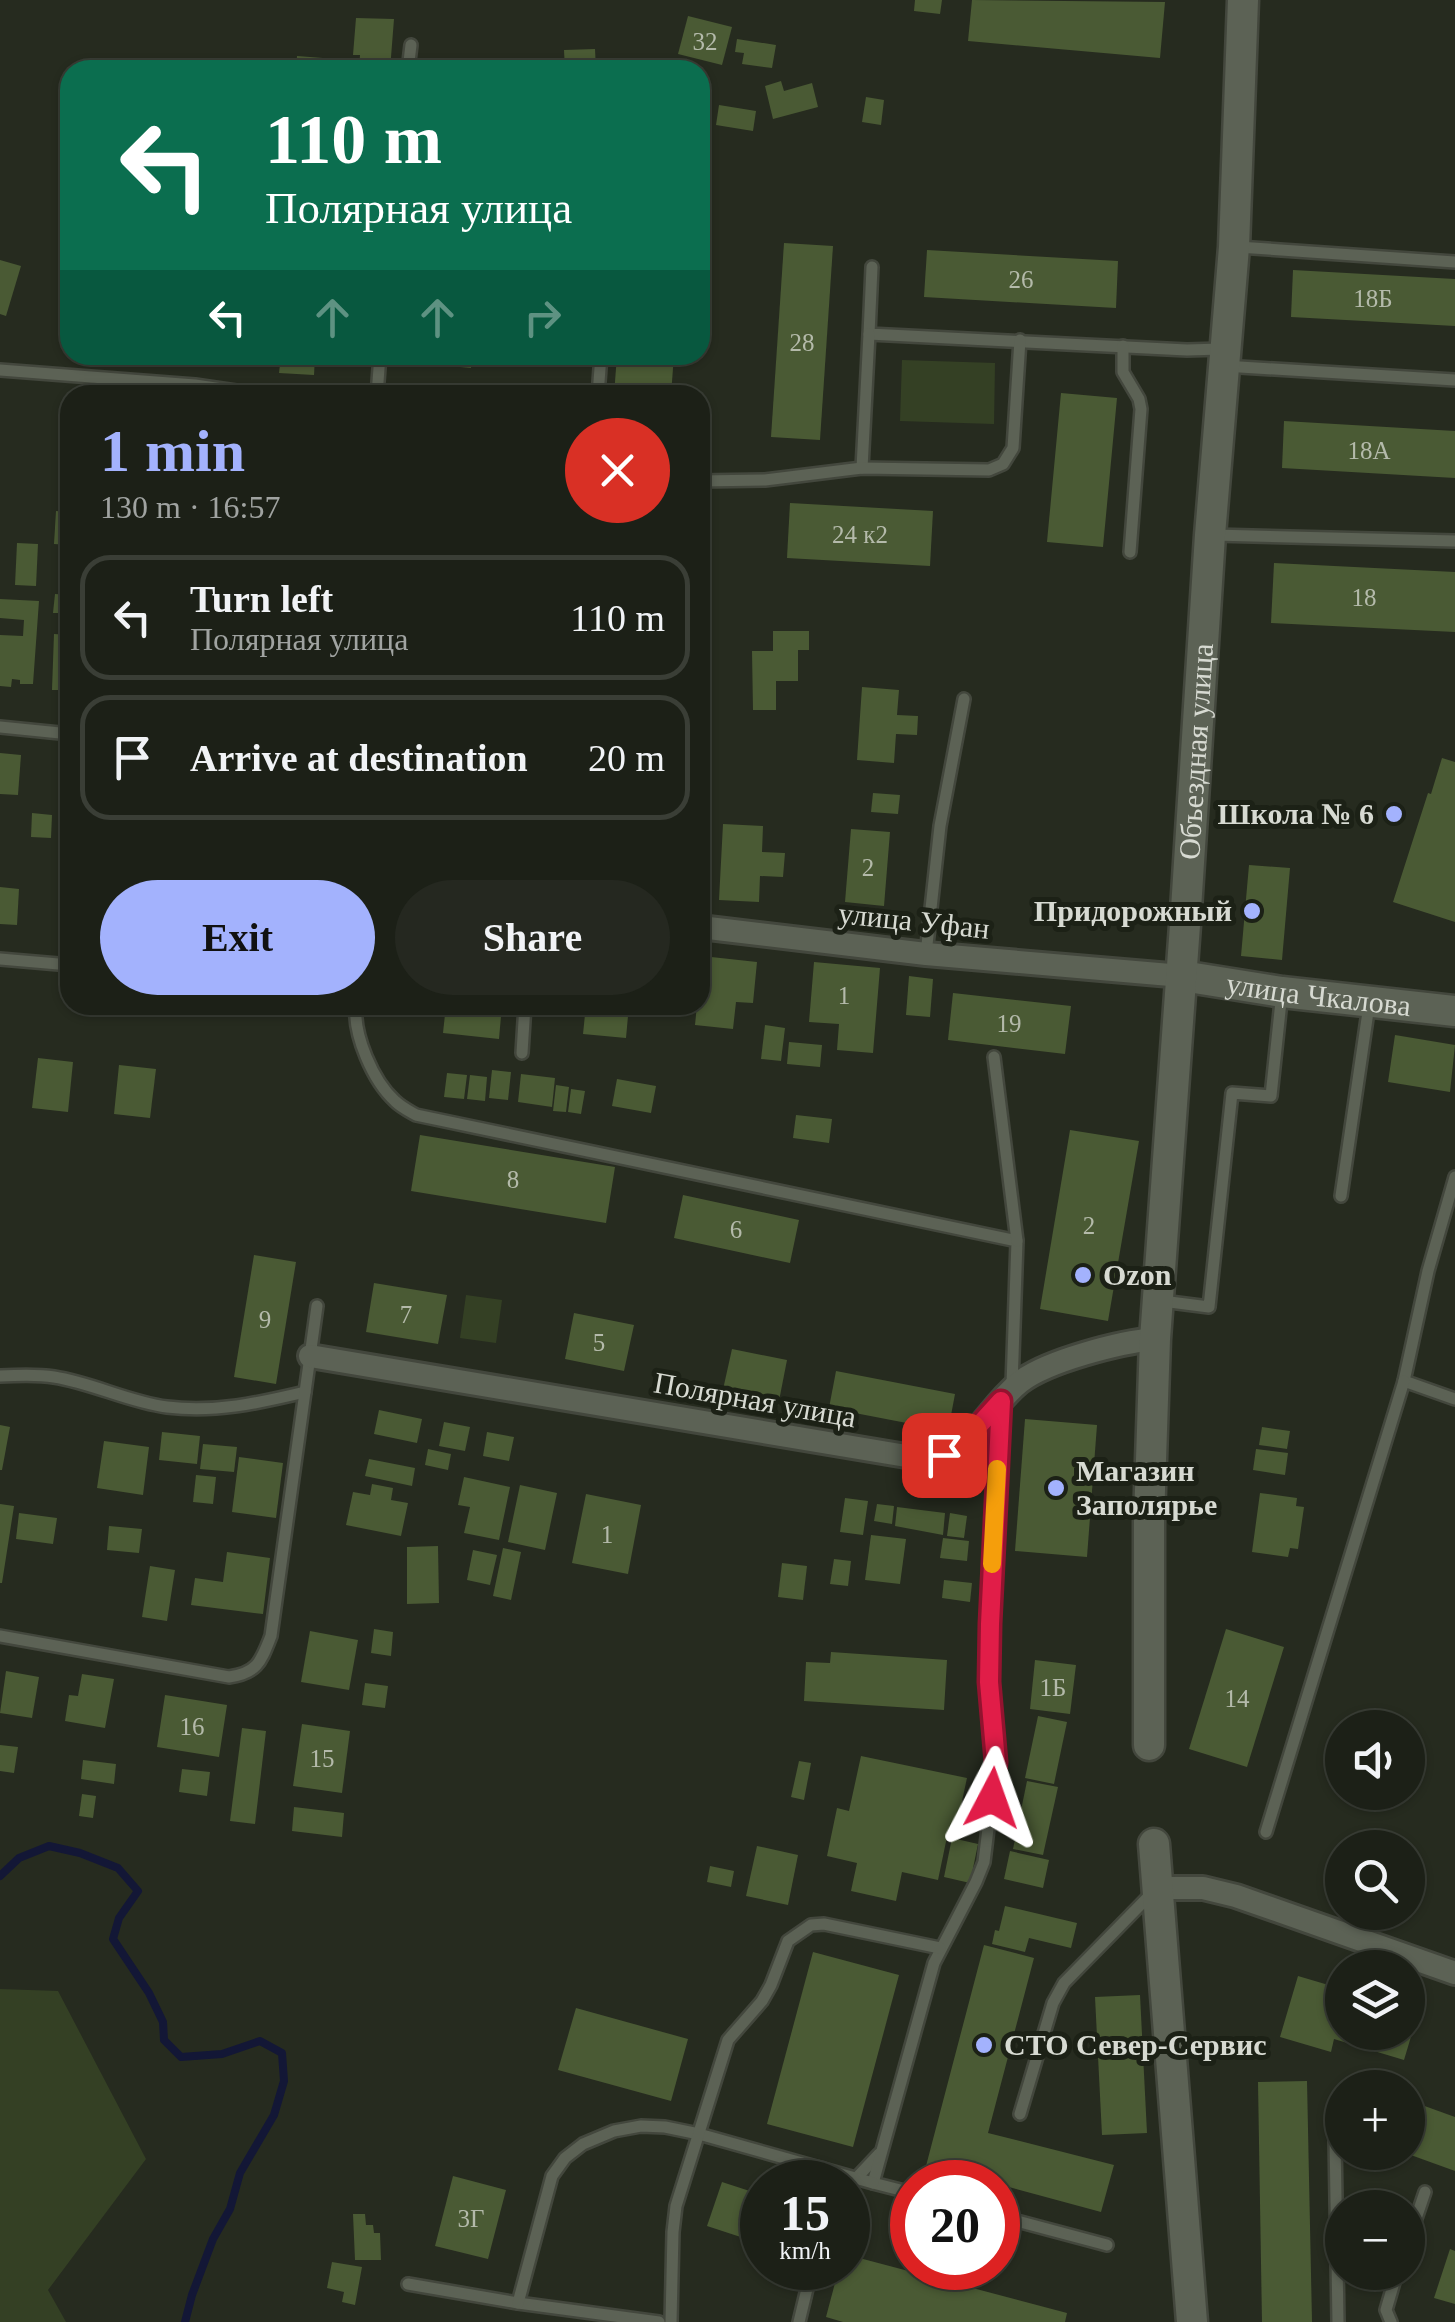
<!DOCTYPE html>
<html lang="en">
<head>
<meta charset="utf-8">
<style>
  body { margin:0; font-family:Georgia,serif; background:#252820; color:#f1f3f6; height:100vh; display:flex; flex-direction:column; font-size:38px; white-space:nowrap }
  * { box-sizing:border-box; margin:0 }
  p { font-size:32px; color:#a0a3a1 }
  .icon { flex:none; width:55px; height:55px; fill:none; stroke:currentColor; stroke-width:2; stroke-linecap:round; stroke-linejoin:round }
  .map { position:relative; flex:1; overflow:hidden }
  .details { position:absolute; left:60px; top:385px; width:650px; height:630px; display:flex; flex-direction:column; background:#1c2017; border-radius:30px; box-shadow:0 2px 8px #0004,0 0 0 2px #3a3e36 }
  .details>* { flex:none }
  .banner { position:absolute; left:60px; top:60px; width:650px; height:305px; border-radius:30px; box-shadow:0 2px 8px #0004,0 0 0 2px #3a3e36; background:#0b6e4f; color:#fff; overflow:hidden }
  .controls { position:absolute; left:1325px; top:1710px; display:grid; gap:20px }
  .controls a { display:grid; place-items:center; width:100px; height:100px; border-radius:50%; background:#1c2017; box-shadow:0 2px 8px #0004,0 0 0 2px #3a3e36; font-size:50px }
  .speed { position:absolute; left:740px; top:2160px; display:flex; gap:20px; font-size:50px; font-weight:700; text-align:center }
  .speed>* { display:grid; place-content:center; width:130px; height:130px; border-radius:50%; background:#1c2017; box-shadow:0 2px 8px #0004,0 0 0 2px #3a3e36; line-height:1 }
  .speed small { font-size:25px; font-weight:400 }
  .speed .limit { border:15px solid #d22; background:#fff; color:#111 }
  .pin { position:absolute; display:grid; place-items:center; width:85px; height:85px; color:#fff; margin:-42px; border-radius:20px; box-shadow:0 5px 15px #0006 }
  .me { position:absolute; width:110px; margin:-55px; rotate:4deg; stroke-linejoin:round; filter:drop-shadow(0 0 8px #0008) }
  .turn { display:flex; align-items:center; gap:35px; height:210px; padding:0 40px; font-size:45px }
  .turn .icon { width:130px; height:130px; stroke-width:2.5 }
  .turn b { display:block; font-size:70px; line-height:85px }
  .lanes { display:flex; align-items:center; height:95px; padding:0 40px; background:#0003; justify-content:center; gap:50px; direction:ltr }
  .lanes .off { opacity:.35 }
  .round { display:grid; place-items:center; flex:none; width:105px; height:105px; border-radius:52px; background:#252820 }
  .head { display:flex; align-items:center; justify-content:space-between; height:170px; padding:0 40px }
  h1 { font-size:60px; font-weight:700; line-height:75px; color:#a3b2fd }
  .action { display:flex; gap:20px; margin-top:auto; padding:20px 40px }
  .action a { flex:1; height:115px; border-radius:60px; background:#a3b2fd; color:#111; font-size:40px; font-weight:700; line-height:115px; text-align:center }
  .action a+a { background:#252820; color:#f1f3f6 }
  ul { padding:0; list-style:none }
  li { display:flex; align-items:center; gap:30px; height:125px; margin:0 20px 15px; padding:0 20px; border:5px solid #3a3e36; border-radius:30px }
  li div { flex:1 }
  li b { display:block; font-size:38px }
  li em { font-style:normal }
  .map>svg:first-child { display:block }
</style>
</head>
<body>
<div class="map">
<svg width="1455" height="2322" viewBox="0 0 1455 2322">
  <rect width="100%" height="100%" fill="#262b1f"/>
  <g fill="#344024">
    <polygon points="902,360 995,363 994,424 900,421"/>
    <polygon points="466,1295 502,1300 496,1343 460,1338"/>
    <polygon points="0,1989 58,1991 146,2159 48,2290 66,2322 0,2322"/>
  </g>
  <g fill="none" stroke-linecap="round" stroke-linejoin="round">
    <polyline stroke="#131736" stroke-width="8" points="0,1876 19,1858 49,1846 80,1853 118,1868 138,1891 119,1918 113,1939 149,1993 163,2022 164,2040 181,2057 222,2054 260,2041 282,2053 284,2081 274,2115 240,2173 230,2209 213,2239 192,2295 185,2322"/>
  </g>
  <g fill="#4a5a34">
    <polygon points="915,0 942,0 940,14 914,11"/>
    <polygon points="972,0 1165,2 1160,58 968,41"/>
    <polygon points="688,16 732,27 722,65 678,54"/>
    <polygon points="356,18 394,19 390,70 359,70 360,55 353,55"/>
    <polygon points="737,39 776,45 772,68 742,64 744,53 735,52"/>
    <polygon points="595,49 596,70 565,70 564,50"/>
    <polygon points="297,56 349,60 348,70 296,70"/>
    <polygon points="781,81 784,91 812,83 818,107 773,119 765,86"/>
    <polygon points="866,97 884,100 881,125 862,122"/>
    <polygon points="719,105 756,111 753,131 716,125"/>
    <polygon points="784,243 833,246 820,440 771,437"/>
    <polygon points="927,250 1118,261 1116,308 924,297"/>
    <polygon points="0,260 21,266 6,316 0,314"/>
    <polygon points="1293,270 1455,279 1455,326 1291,317"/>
    <polygon points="281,355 315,357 314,375 279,373"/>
    <polygon points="418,355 472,355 471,368 417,363"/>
    <polygon points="617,355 674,355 671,395 614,395"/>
    <polygon points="1061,393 1117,398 1103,547 1047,542"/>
    <polygon points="1284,421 1455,431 1455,478 1282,468"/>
    <polygon points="790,503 933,511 930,566 787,558"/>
    <polygon points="56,511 70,512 70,545 54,544"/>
    <polygon points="17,543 38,544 36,586 15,585"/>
    <polygon points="1274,563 1455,572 1455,632 1271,623"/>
    <polygon points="55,594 70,595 70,613 53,613"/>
    <polygon points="0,599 39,601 33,684 20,684 20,680 12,679 11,687 0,686 0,635 23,636 24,620 0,618"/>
    <polygon points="773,631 809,631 809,650 798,650 798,681 776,681 776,710 753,710 752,651 773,651"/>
    <polygon points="54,634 70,635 70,690 52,690"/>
    <polygon points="862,687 899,690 897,715 918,716 917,735 896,734 894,763 857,760"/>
    <polygon points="0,753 21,755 18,795 0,794"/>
    <polygon points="1442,758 1455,762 1455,922 1393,902 1428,793 1431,794"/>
    <polygon points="62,760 70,761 70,804 59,803"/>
    <polygon points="873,793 900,795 898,814 871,812"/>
    <polygon points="32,813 52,815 51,838 31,837"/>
    <polygon points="723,824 763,826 762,852 785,853 783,877 760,876 759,902 719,900"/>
    <polygon points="851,829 890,832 884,906 845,902"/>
    <polygon points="1249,865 1290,868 1282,960 1241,956"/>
    <polygon points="0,887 19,889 17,925 0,924"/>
    <polygon points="61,894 70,894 70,927 59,927"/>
    <polygon points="702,956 757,962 753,1003 736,1002 733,1029 695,1025 697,1005 700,1005"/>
    <polygon points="814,962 880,968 873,1053 837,1050 839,1024 809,1022"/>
    <polygon points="909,976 933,979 930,1017 906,1015"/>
    <polygon points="953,993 1071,1006 1065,1054 948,1040"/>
    <polygon points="446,1005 502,1005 499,1039 443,1033"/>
    <polygon points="586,1005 629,1005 626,1038 583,1034"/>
    <polygon points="765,1025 785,1028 781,1061 761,1059"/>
    <polygon points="1395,1035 1455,1045 1450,1092 1388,1082"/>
    <polygon points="789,1042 822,1045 820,1067 787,1064"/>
    <polygon points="38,1058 73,1062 68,1112 32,1108"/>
    <polygon points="119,1065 156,1069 150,1118 114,1114"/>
    <polygon points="492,1070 511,1072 508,1100 489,1098"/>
    <polygon points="447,1073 467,1075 464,1099 444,1097"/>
    <polygon points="521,1074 555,1078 552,1107 518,1102"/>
    <polygon points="470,1075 487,1077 485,1101 467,1099"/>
    <polygon points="617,1079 656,1086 651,1113 612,1106"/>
    <polygon points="556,1085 569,1087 566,1112 553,1111"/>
    <polygon points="571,1089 585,1091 581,1114 568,1112"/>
    <polygon points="796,1115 832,1119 829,1143 793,1138"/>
    <polygon points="1070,1130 1139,1141 1108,1321 1040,1309"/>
    <polygon points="420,1135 615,1167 606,1223 411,1191"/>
    <polygon points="683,1195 799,1220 790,1263 674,1238"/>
    <polygon points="254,1255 296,1262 276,1384 234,1377"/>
    <polygon points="374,1283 447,1295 438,1344 366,1332"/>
    <polygon points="574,1313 634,1325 624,1371 565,1359"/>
    <polygon points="732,1349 787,1360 778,1406 722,1394"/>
    <polygon points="836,1371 955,1394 948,1431 829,1408"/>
    <polygon points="379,1410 422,1419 417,1443 374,1434"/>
    <polygon points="1025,1419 1097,1425 1087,1557 1015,1551"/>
    <polygon points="444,1422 470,1427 465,1451 439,1446"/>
    <polygon points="0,1425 10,1427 2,1470 0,1470"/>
    <polygon points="1262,1427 1290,1431 1287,1449 1259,1445"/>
    <polygon points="162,1432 200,1436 197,1464 159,1460"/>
    <polygon points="487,1432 514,1437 509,1461 483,1456"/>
    <polygon points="104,1441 149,1447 143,1495 97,1488"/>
    <polygon points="203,1444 237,1447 234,1472 200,1469"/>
    <polygon points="428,1449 451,1454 448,1470 425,1465"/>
    <polygon points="1256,1449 1288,1453 1285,1475 1253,1470"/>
    <polygon points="239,1457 283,1463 276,1518 232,1512"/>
    <polygon points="369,1459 415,1468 412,1486 365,1476"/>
    <polygon points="196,1475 216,1477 213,1504 193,1502"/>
    <polygon points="464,1477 510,1487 499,1540 464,1533 470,1507 458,1505"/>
    <polygon points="372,1484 393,1488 391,1500 408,1503 401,1536 346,1525 353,1492 370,1495"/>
    <polygon points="520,1485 557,1493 545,1550 508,1542"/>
    <polygon points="1260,1493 1297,1498 1296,1506 1304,1507 1298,1549 1290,1548 1288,1557 1252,1552"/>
    <polygon points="586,1494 641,1505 628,1574 572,1563"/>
    <polygon points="845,1498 868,1501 863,1535 840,1532"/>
    <polygon points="0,1504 14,1506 2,1583 0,1583"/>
    <polygon points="877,1504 894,1506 892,1524 874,1521"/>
    <polygon points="897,1507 945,1513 943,1535 895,1526"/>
    <polygon points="19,1513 57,1518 53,1544 16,1539"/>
    <polygon points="950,1513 967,1516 964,1538 947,1536"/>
    <polygon points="109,1526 142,1529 139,1553 107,1550"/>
    <polygon points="871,1535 906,1539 900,1584 865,1580"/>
    <polygon points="943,1538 969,1541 967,1561 940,1558"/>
    <polygon points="438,1546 439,1603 407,1604 407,1547"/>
    <polygon points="503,1548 521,1552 511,1600 493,1596"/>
    <polygon points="473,1550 497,1555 490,1585 467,1580"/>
    <polygon points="227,1552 270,1558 263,1614 191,1605 195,1578 223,1582"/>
    <polygon points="834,1559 851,1561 848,1586 830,1584"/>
    <polygon points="782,1563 807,1566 803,1600 778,1597"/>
    <polygon points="150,1566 175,1570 167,1621 142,1617"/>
    <polygon points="944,1580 972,1583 970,1602 942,1598"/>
    <polygon points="374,1629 393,1632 391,1656 371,1653"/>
    <polygon points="1226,1629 1284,1647 1247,1767 1189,1749"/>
    <polygon points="310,1631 358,1640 349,1690 301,1682"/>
    <polygon points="831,1652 947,1660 944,1710 804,1701 806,1662 830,1663"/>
    <polygon points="1035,1660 1076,1665 1070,1714 1030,1709"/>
    <polygon points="6,1671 39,1677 32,1718 0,1713"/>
    <polygon points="82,1674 114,1679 105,1728 65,1721 69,1695 78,1696"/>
    <polygon points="365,1683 388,1686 385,1708 362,1705"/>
    <polygon points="165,1695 227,1705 219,1757 157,1747"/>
    <polygon points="1038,1716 1067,1722 1054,1784 1025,1778"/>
    <polygon points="302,1724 350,1731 342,1793 293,1786"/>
    <polygon points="242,1728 266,1731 255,1824 230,1821"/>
    <polygon points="0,1745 18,1747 14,1773 0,1771"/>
    <polygon points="861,1756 967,1778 955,1833 948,1832 938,1880 902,1872 896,1901 851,1891 857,1863 827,1856 837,1808 849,1811"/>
    <polygon points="83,1760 116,1764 114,1784 81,1779"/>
    <polygon points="799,1761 811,1763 804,1800 791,1797"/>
    <polygon points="182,1769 210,1772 207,1796 179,1792"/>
    <polygon points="1027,1781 1058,1787 1043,1855 1013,1849"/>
    <polygon points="82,1794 96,1796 93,1818 79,1816"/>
    <polygon points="294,1807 344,1813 342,1837 292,1831"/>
    <polygon points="952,1838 978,1844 970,1883 944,1877"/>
    <polygon points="757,1846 798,1855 788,1905 746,1896"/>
    <polygon points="1010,1851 1049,1860 1043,1888 1004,1879"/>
    <polygon points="710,1866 734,1871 731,1887 707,1882"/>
    <polygon points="1005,1906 1077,1923 1071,1948 1029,1938 1025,1952 992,1944 995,1930 999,1931"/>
    <polygon points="984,1945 1034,1958 988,2133 1114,2165 1101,2212 998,2184 998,2182 926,2166"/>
    <polygon points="813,1952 899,1975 853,2147 767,2124"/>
    <polygon points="1298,1976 1342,1989 1342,2032 1408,2032 1408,2007 1419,2010 1404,2060 1334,2039 1331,2052 1280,2037"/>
    <polygon points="1140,1995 1147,2133 1102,2135 1095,1997"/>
    <polygon points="576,2008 688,2039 671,2101 558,2070"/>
    <polygon points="1307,2081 1312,2322 1262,2322 1258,2082"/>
    <polygon points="1408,2100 1455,2117 1455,2171 1408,2154"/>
    <polygon points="453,2176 506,2190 488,2259 435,2246"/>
    <polygon points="722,2182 762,2195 762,2244 707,2226"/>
    <polygon points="353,2214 365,2214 366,2225 373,2225 374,2233 380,2233 381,2260 355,2260"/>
    <polygon points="1450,2249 1455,2251 1455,2304 1434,2298"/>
    <polygon points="848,2255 1067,2313 1065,2322 843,2322 826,2317 839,2268 848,2268"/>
    <polygon points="332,2262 362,2267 355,2305 342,2302 344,2292 327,2288"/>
  </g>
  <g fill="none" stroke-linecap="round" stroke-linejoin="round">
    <g stroke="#43473d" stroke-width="16">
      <g id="lane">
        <polyline points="408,70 411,45"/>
        <polyline points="1238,247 1455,262"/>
        <polyline points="872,267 869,334 1187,350 1221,349"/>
        <polyline points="1123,346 1123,372 1139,399 1141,409 1130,552"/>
        <polyline points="1224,366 1455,380"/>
        <polyline points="0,370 195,385 264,395"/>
        <polyline points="377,395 380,355"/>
        <polyline points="598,395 601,355"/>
        <polyline points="862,468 869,334"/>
        <polyline points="700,481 765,480 862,468 989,470 1003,464 1013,448 1020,340"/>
        <polyline points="1214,535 1455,541"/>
        <polyline points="0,727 70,734"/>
        <polyline points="926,954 940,826 964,699"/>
        <polyline points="0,959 70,965"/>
        <path d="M356,1005C353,1035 373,1081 395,1101C401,1107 409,1111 416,1115L1017,1241L1012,1385"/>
        <polyline points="522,1053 525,1005"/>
        <polyline points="994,1057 1017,1241"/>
        <polyline points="1455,1177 1428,1271 1404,1381 1455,1399"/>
        <polyline points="1341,1196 1369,1005"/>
        <polyline points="1162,1301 1209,1307 1232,1093 1271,1096 1282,992"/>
        <path d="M0,1376C18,1375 37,1374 54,1377C93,1383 128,1402 167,1407C215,1413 259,1403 305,1392"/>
        <path d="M0,1636L229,1677C258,1673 261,1661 271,1636L317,1306"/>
        <polyline points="1266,1832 1404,1381"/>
        <polyline points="1020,2114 1053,2003 1064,1983 1154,1891"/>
        <polyline points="1335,2138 1338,2322"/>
        <polyline points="848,2187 879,2154"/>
        <polyline points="912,2193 873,2183 934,1963 976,1882 984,1862 996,1762 989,1682 990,1624 1001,1404"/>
        <polyline points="998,2216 1107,2245"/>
        <polyline points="1408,2242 1425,2192"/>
        <polyline points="408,2284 518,2303 659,2322"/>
        <polyline points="518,2303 552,2176 565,2158 583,2144 614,2131 641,2126 665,2127 699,2134 873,2183"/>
        <polyline points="671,2322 673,2232 676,2206 728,2040 762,2001 771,1985 788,1941 811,1925 824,1924 940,1948"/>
        <polyline points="799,2322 812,2268"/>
        <polyline points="1391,2322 1386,2310 1397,2272"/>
      </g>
    </g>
    <g stroke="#43473d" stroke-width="28">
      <g id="street">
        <polyline points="700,927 926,954 1182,976"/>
        <path d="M310,1356L924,1459C977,1449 982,1413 1020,1382C1047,1361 1120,1342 1155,1339"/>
        <polyline points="1157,1888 1203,1888 1236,1896 1455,1973"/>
      </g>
    </g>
    <g stroke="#43473d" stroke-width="35">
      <g id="secondary">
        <path id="s1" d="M1182,976L1282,992L1455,1011"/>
        <path id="s2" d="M1149,1745V1520L1155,1339L1185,925L1210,535L1234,247L1243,0"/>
        <polyline points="1154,1844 1192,2322"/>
      </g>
    </g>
    <use href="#lane" stroke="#5c6255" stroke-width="11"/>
    <use href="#street" stroke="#5c6255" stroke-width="22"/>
    <use href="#secondary" stroke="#5c6255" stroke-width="30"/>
  </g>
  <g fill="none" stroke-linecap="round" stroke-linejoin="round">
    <g stroke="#92132f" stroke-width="25">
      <polyline id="route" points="944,1455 962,1444 1001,1401 990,1624 989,1682 996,1762 992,1798"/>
    </g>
    <use href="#route" stroke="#e11d48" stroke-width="18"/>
    <polyline stroke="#f59e0b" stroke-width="18" points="992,1564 997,1469"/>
  </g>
  <g fill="#a3b2fd" stroke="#1c2116" stroke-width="4">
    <circle cx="1394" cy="814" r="10"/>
    <circle cx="1252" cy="911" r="10"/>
    <circle cx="1083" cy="1275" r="10"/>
    <circle cx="1056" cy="1488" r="10"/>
    <circle cx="984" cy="2045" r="10"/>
  </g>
  <g text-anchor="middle" stroke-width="10" stroke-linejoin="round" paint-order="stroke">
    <g font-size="25" fill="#b4baaa">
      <text x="705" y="50">32</text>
      <text x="1021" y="288">26</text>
      <text x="1373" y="307">18Б</text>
      <text x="802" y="351">28</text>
      <text x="1369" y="459">18А</text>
      <text x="860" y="543">24 к2</text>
      <text x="1364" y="606">18</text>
      <text x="868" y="876">2</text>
      <text x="844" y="1004">1</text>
      <text x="1009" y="1032">19</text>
      <text x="513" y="1188">8</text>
      <text x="1089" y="1234">2</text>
      <text x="736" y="1238">6</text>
      <text x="406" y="1323">7</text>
      <text x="265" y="1328">9</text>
      <text x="599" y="1351">5</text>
      <text x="607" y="1543">1</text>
      <text x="1053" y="1696">1Б</text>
      <text x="1237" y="1707">14</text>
      <text x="192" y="1735">16</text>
      <text x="322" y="1767">15</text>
      <text x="471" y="2227">3Г</text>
    </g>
    <g font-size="30" fill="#d7dad2" stroke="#1c2116">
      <text dy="10" stroke="none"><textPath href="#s2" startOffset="995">Объездная улица</textPath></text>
      <text transform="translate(914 921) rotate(6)" y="10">улица Уфан</text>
      <text dy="10" stroke="none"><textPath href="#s1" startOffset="138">улица Чкалова</textPath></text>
      <text transform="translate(755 1400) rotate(10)" y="10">Полярная улица</text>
    </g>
    <g font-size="30" font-weight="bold" fill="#d7dad2" stroke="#1c2116" text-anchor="start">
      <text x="1374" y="824" text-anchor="end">Школа № 6</text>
      <text x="1232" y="921" text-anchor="end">Придорожный</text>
      <text x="1103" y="1285">Ozon</text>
      <text x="1076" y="1481">Магазин<tspan x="1076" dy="34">Заполярье</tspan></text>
      <text x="1004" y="2055">СТО Север-Сервис</text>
    </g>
  </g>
</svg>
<div class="controls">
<a><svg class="icon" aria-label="sound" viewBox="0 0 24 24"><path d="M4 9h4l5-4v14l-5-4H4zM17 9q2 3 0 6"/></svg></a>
<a><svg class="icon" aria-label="search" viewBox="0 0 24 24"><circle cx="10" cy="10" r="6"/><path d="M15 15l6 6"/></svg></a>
<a><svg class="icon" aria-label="layers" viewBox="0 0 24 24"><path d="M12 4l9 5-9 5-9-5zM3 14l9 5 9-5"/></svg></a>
<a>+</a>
<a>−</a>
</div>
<div class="speed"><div>15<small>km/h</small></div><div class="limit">20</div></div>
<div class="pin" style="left:944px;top:1455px;background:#d93025"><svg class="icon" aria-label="arrive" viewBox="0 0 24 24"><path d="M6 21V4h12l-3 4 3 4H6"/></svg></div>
<svg class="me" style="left:992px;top:1798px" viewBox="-20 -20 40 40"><path d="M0-17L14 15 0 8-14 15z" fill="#e11d48" stroke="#fff" stroke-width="4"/></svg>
<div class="banner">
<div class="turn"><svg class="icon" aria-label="left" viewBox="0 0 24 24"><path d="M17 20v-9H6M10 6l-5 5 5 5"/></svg><div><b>110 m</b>Полярная улица</div></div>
<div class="lanes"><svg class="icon" aria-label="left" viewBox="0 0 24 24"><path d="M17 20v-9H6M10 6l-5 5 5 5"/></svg><svg class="icon off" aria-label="ahead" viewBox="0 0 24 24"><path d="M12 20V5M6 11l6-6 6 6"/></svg><svg class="icon off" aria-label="ahead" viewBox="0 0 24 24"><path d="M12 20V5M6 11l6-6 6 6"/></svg><svg class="icon off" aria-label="right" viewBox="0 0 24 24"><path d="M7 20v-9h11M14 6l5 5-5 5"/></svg></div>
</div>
<section class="details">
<div class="head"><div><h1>1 min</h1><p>130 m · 16:57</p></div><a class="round" style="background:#d93025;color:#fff"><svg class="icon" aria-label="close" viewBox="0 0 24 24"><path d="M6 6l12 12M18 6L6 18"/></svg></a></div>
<ul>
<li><svg class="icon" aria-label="left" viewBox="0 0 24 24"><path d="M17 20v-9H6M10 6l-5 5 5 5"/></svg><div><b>Turn left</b><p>Полярная улица</p></div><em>110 m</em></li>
<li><svg class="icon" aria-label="arrive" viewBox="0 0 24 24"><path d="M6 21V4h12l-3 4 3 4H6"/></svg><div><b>Arrive at destination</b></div><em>20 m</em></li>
</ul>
<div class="action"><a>Exit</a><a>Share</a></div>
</section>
</div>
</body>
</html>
